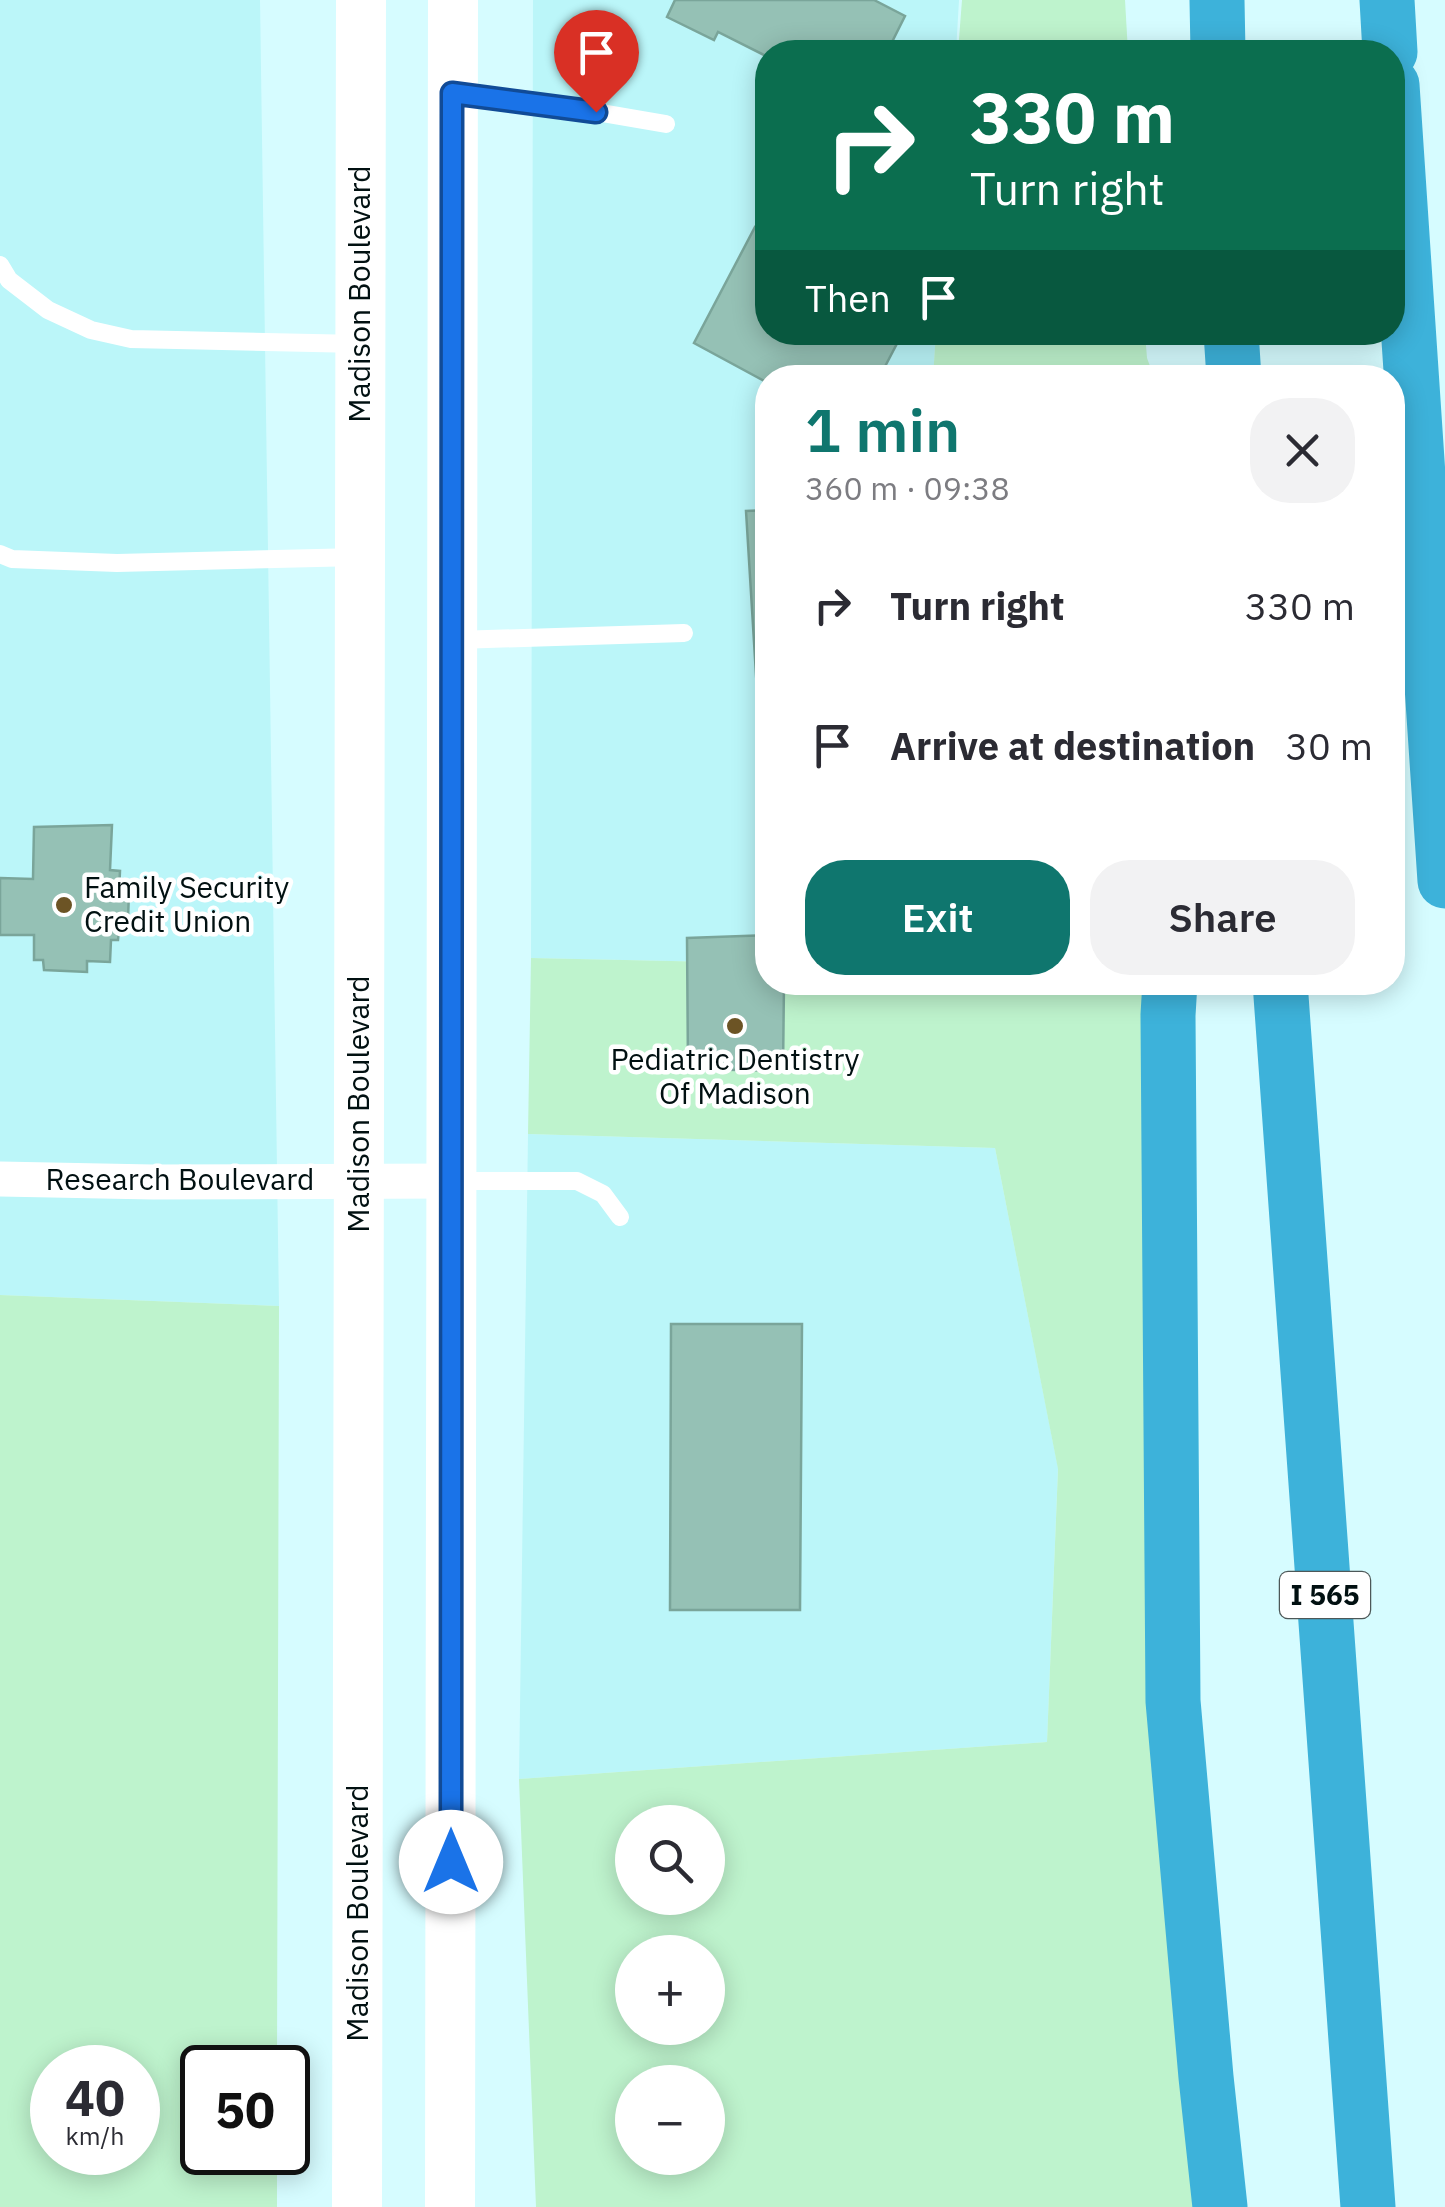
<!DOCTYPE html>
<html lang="en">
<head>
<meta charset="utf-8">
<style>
  body { margin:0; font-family:"IBM Plex Sans",sans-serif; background:#f2f2f3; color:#2b2b33; height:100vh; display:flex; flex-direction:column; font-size:38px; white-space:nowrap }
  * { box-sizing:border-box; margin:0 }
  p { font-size:32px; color:#7c7c81 }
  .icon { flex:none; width:55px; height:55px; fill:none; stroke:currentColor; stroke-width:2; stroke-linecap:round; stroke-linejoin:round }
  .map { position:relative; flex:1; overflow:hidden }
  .panel { position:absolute; left:755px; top:365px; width:650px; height:630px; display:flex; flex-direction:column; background:#fff; border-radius:40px; box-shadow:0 5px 25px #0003 }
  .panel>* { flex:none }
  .hud { position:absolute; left:755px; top:40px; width:650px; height:305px; border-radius:40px; box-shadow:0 5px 25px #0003; background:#0b6e4f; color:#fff; overflow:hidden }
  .buttons { position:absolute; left:615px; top:1805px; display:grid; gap:20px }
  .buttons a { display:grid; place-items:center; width:110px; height:110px; border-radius:50%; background:#fff; box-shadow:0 5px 25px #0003; font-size:50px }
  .speed { position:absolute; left:30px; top:2045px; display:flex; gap:20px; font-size:50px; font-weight:700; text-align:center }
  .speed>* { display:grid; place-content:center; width:130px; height:130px; border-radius:50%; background:#fff; box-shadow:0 5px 25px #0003; line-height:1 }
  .speed small { font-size:25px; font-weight:400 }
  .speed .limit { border:5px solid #111; border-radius:15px; background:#fff; color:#111 }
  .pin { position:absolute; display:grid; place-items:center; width:85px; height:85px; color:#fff; margin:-102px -42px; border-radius:50% 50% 50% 0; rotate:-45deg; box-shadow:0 0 10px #0007 }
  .pin .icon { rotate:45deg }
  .me { position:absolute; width:110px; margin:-55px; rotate:0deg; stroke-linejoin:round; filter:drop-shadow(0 0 8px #0008) }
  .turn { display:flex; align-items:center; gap:35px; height:210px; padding:0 50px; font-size:45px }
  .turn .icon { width:130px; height:130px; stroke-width:2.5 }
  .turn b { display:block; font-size:70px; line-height:85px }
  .then { display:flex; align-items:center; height:95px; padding:0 50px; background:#0003; gap:20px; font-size:38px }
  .round { display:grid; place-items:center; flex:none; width:105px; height:105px; border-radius:40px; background:#f2f2f3 }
  .headline { display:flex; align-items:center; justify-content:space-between; height:170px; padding:0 50px }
  h1 { font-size:60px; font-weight:600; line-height:75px; color:#0f766e }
  .button { display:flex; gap:20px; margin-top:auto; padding:20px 50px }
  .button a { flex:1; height:115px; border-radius:40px; background:#0f766e; color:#fff; font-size:40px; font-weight:600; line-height:115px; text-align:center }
  .button a+a { background:#f2f2f3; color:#2b2b33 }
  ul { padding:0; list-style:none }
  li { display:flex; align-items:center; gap:30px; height:140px; padding:0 50px }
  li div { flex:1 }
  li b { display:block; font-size:38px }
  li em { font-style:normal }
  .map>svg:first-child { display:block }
</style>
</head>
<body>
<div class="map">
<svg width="1445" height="2207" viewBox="0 0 1445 2207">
  <rect width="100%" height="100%" fill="#d6fcff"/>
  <g fill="#bbf6f9">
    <polygon points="0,0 260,0 279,1306 0,1295"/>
    <polygon points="533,0 959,0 956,52 768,52 768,332 936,333 933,377 768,378 767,963 531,958"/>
    <polygon points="528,1134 995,1148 1058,1468 1047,1742 519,1779"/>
  </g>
  <g fill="#bef3cd" fill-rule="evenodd">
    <polygon points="962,0 1125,0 1128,52 958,52"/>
    <polygon points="936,332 1145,333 1147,358 1154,377 933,377"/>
    <path d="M531,958L767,963L768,982L1154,983L1206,2207H536L519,1779L1047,1742L1058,1469L995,1148L528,1134ZM632,1822H708V1898H632ZM632,1952H708V2028H632ZM632,2082H708V2158H632Z"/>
    <path d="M0,1295L279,1306L277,2067L202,2068V2152L277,2153V2207H0ZM52,2068H138V2152H52Z"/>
  </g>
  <g fill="#95c1b5" stroke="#7aa59a" stroke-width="2.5">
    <polygon points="675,0 874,0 905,16 887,52 768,52 768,57 718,32 714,40 667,17"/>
    <polygon points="755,227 768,234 768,332 903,332 879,378 768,378 768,383 694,343"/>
    <polygon points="768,510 768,838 766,838 746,511"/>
    <polygon points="112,825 110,870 120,871 119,892 129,892 128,919 120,919 118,940 111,940 110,962 87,961 87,972 44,970 43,960 34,960 34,935 0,935 0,878 33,879 34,827"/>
    <polygon points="768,935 768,982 784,982 783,1071 688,1069 687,938"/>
    <polygon points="671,1324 802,1324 800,1610 670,1610"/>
  </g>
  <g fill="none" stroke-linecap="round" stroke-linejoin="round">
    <g stroke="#fff" stroke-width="18">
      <polyline points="458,94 561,106 666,124"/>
      <polyline points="0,265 9,280 48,310 91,330 131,339 360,344"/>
      <polyline points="0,554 12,559 117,563 359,557"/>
      <polyline points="457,640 684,633"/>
      <polyline points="455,1181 577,1181 603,1194 620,1217"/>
    </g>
    <polyline stroke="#fff" stroke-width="35" points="0,1179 153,1182 451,1181"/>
    <g stroke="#fff" stroke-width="50">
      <polyline points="357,2207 361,0"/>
      <polyline points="450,2207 453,0"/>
    </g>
    <g stroke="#3db2da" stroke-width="55">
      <polyline points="1217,0 1218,52"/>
      <polyline points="1387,0 1390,52"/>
      <polyline points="1392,85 1445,881"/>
      <polyline points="1231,332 1234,378"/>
      <polyline points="1170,982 1168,1015 1173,1701 1206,2077 1220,2207"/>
      <polyline points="1280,982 1368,2207"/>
    </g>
  </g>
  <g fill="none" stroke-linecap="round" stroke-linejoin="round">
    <g stroke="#114b97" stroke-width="25">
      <polyline id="route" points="451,1862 452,93 596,112"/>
    </g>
    <use href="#route" stroke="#1a73e8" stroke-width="18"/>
  </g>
  <g fill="#6c5425" stroke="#fff" stroke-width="4">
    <circle cx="64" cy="905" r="10"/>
    <circle cx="735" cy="1026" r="10"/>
  </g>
  <g text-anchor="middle" stroke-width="9" stroke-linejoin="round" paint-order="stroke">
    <rect fill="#fff" stroke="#4d5858" stroke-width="2.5" x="1280" y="1572" width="90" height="46" rx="8"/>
    <g font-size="28" font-weight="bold" fill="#011011">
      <text x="1325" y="1605">I 565</text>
    </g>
    <g font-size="30" fill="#011011" stroke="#fff">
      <text transform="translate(360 294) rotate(-90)" y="10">Madison Boulevard</text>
      <text transform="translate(359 1104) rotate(-90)" y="10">Madison Boulevard</text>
      <text x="180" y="1190">Research Boulevard</text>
      <text transform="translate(358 1913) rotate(-90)" y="10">Madison Boulevard</text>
    </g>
    <g font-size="30" fill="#011011" stroke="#fff" text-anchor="start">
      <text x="84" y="898">Family Security<tspan x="84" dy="34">Credit Union</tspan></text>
      <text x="735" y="1070" text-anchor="middle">Pediatric Dentistry<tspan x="735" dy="34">Of Madison</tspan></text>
    </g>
  </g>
</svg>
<div class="buttons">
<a><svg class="icon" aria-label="search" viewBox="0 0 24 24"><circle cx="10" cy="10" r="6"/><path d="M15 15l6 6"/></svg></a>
<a>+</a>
<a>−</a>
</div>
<div class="speed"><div>40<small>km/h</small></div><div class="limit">50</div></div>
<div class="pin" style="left:596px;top:112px;background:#d93025"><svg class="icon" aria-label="arrive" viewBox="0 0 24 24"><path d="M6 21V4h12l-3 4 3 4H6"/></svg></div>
<svg class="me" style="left:451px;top:1862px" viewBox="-20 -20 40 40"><circle r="19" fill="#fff"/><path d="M0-13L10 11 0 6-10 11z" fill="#1a73e8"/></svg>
<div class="hud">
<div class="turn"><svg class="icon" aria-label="right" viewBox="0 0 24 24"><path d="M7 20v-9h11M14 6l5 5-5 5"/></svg><div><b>330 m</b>Turn right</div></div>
<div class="then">Then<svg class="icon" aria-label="arrive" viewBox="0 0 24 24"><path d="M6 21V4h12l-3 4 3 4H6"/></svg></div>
</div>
<section class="panel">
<div class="headline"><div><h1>1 min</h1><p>360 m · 09:38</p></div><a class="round"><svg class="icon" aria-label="close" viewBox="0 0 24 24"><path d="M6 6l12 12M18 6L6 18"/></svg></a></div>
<ul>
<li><svg class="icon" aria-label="right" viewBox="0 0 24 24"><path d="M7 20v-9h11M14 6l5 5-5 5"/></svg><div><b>Turn right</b></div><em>330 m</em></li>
<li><svg class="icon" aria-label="arrive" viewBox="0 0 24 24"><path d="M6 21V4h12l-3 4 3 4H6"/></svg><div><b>Arrive at destination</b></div><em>30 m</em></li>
</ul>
<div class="button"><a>Exit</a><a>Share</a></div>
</section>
</div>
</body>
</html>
